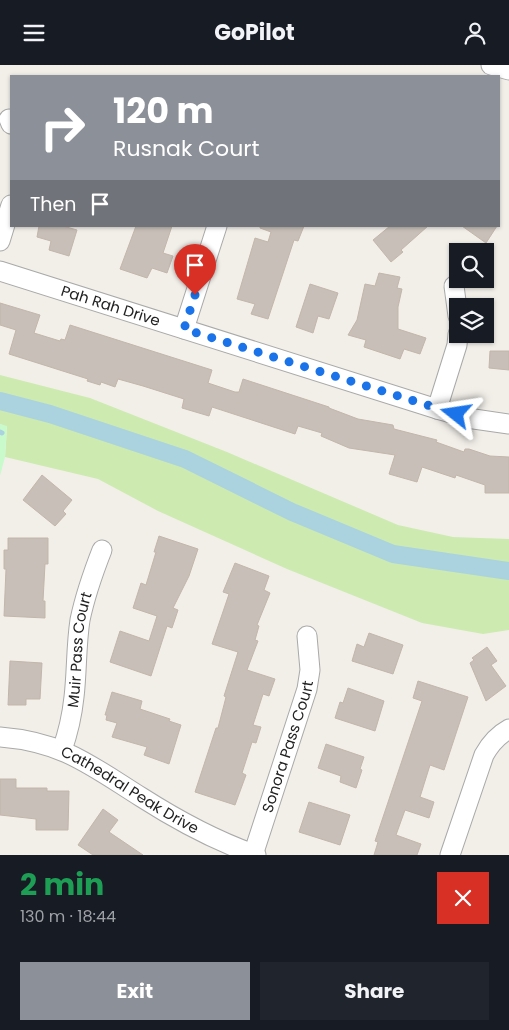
<!DOCTYPE html>
<html lang="en">
<head>
<meta charset="utf-8">
<style>
  body { margin:0; font-family:Poppins,sans-serif; background:#20242c; color:#f1f3f6; height:100vh; display:flex; flex-direction:column; font-size:19px; white-space:nowrap }
  * { box-sizing:border-box; margin:0 }
  p { font-size:16px; color:#9ea1a6 }
  .icon { flex:none; width:28px; height:28px; fill:none; stroke:currentColor; stroke-width:2; stroke-linecap:round; stroke-linejoin:round }
  .map { position:relative; height:790px; overflow:hidden }
  .side { display:flex; flex-direction:column; background:#171b24; flex:1 }
  .side>* { flex:none }
  .banner { position:absolute; left:10px; top:10px; width:490px; height:152px; border-radius:0px; box-shadow:0 1px 4px #0004; background:#8c9099; color:#fff; overflow:hidden }
  .tools { position:absolute; left:449px; top:178px; display:grid; gap:10px }
  .tools a { display:grid; place-items:center; width:45px; height:45px; border-radius:0px; background:#171b24; box-shadow:0 1px 4px #0004; font-size:25px }
  .pin { position:absolute; display:grid; place-items:center; width:42px; height:42px; color:#fff; margin:-51px -21px; border-radius:50% 50% 50% 0; rotate:-45deg; box-shadow:0 0 5px #0007 }
  .pin .icon { rotate:45deg }
  .me { position:absolute; width:55px; margin:-28px; rotate:285deg; stroke-linejoin:round; filter:drop-shadow(0 0 4px #0008) }
  .turn { display:flex; align-items:center; gap:18px; height:105px; padding:0 20px; font-size:22px }
  .turn .icon { width:65px; height:65px; stroke-width:2.5 }
  .turn b { display:block; font-size:35px; line-height:42px }
  .then { display:flex; align-items:center; height:48px; padding:0 20px; background:#0003; gap:10px; font-size:19px }
  .round { display:grid; place-items:center; flex:none; width:52px; height:52px; border-radius:0px; background:#20242c }
  .summary { display:flex; align-items:center; justify-content:space-between; height:85px; padding:0 20px }
  h1 { font-size:30px; font-weight:700; line-height:38px; color:#1e9e55 }
  .primary-button { display:flex; gap:10px; margin-top:auto; padding:10px 20px }
  .primary-button a { flex:1; height:58px; border-radius:0px; background:#8c9099; color:#fff; font-size:20px; font-weight:700; line-height:58px; text-align:center }
  .primary-button a+a { background:#20242c; color:#f1f3f6 }
  header { display:flex; justify-content:space-between; align-items:center; height:65px; padding:0 20px; background:#171b24; font-size:22px; font-weight:700 }
  .map>svg:first-child { display:block }
</style>
</head>
<body>
<header><svg class="icon" aria-label="menu" viewBox="0 0 24 24"><path d="M4 6h16M4 12h16M4 18h16"/></svg>GoPilot<svg class="icon" aria-label="person" viewBox="0 0 24 24"><circle cx="12" cy="8" r="4"/><path d="M4 21q1-7 8-7t8 7"/></svg></header>
<div class="map">
<svg width="509" height="790" viewBox="0 0 509 790">
  <rect width="100%" height="100%" fill="#f2efe9"/>
  <polygon fill="#cdebb0" points="0,310 90,333 227,387 398,460 453,472 509,474 509,565 483,569 422,558 287,504 158,446 98,414 5,392 7,362 0,359"/>
  <polygon fill="#c8facc" points="0,359 7,361 5,392 0,411"/>
  <g fill="none" stroke-linecap="round" stroke-linejoin="round">
    <polyline stroke="#aad3df" stroke-width="5" points="0,367 2,368"/>
    <polyline stroke="#aad3df" stroke-width="18" points="0,336 50,349 185,394 292,447 393,489 509,506"/>
  </g>
  <g fill="#c7bfb8" stroke="#c4b6ab">
    <polygon points="39,161 63,161 77,165 69,191 49,185 51,176 37,172"/>
    <polygon points="136,161 172,161 163,188 173,191 167,208 152,203 147,213 120,204"/>
    <polygon points="260,161 304,161 298,176 294,175 268,254 251,249 255,239 237,234 255,173 268,177 271,167 260,163"/>
    <polygon points="390,161 428,161 401,185 403,187 391,197 373,175"/>
    <polygon points="462,161 497,161 486,178"/>
    <polygon points="379,208 400,212 397,223 402,224 398,242 398,264 426,273 420,289 404,284 400,294 364,282 366,275 348,270 357,255 365,219 375,221"/>
    <polygon points="310,219 338,228 329,254 318,251 313,268 296,262"/>
    <polygon points="0,238 40,250 34,268 60,276 61,274 65,275 70,260 212,305 208,318 235,327 239,327 243,314 329,342 329,343 358,354 393,360 394,364 437,375 436,377 464,387 465,384 469,384 490,391 509,392 509,428 485,428 485,420 456,410 455,413 422,402 417,417 389,409 395,390 349,383 321,371 322,368 298,361 295,369 212,342 209,351 182,343 184,334 143,321 118,314 115,322 101,317 100,320 87,316 88,314 9,289 16,265 0,260"/>
    <polygon points="490,286 509,286 509,305 489,303"/>
    <polygon points="42,410 72,435 63,446 66,449 55,461 23,435"/>
    <polygon points="159,471 198,484 189,511 173,543 178,545 172,563 167,561 151,611 110,597 120,566 149,576 157,551 133,543 141,518 146,520 156,487 154,487"/>
    <polygon points="8,473 48,473 48,499 45,499 43,536 45,536 45,553 4,551 6,504 4,504 4,485 8,485"/>
    <polygon points="235,498 269,511 264,525 270,528 257,560 259,561 255,575 258,576 247,605 275,614 269,631 263,629 253,660 261,662 256,678 252,677 242,708 246,710 235,740 195,727 216,663 218,663 226,632 224,631 238,587 212,579 229,529 223,527"/>
    <polygon points="369,568 403,580 393,609 352,596 357,579 364,582"/>
    <polygon points="487,582 497,596 491,600 506,621 486,636 470,598 474,595 472,593"/>
    <polygon points="10,596 42,598 40,634 26,634 26,640 8,640"/>
    <polygon points="418,616 468,632 444,705 430,700 420,732 434,737 429,753 405,745 396,770 421,779 417,790 374,790 378,777 375,776 422,636 413,633"/>
    <polygon points="348,623 384,636 375,666 335,653 340,637 343,638"/>
    <polygon points="112,627 142,636 140,644 170,654 169,656 181,660 169,699 144,690 147,682 112,672 117,658 106,655 107,650 105,650"/>
    <polygon points="326,679 364,692 360,704 362,705 356,723 340,717 341,711 318,703"/>
    <polygon points="0,714 16,714 16,723 47,723 47,726 69,726 68,765 36,765 36,754 0,750"/>
    <polygon points="309,737 350,750 340,780 299,767"/>
    <polygon points="103,744 118,755 109,767 143,790 93,790 78,780"/>
  </g>
  <g fill="none" stroke-linecap="round" stroke-linejoin="round">
    <g stroke="#a9a9a9" stroke-width="21">
      <g id="minor">
        <polyline points="491,0 509,5"/>
        <polyline points="9,54 11,59"/>
        <polyline points="0,176 11,140"/>
        <path id="s1" d="M0,206L437,344L474,354L509,359"/>
        <polyline points="454,221 458,251"/>
        <polyline points="184,264 217,161"/>
        <polyline points="437,344 457,280 458,269"/>
        <path id="s2" d="M0,672C63,677 90,700 141,732C177,755 216,776 256,790"/>
        <path id="s3" d="M62,685C68,668 72,651 74,632C77,607 76,581 80,555C85,531 93,508 102,485"/>
        <path id="s4" d="M253,790L307,624L310,605L307,571"/>
        <path d="M450,790L484,690C490,679 498,670 509,664"/>
      </g>
    </g>
    <use href="#minor" stroke="#fff" stroke-width="19"/>
  </g>
  <g fill="none" stroke-linecap="round" stroke-linejoin="round">
    <polyline stroke="#1a73e8" stroke-width="9" stroke-dasharray="0 16.2" points="195,230 184,264 456,349"/>
  </g>
  <g text-anchor="middle" stroke-width="4" stroke-linejoin="round" paint-order="stroke">
    <g font-size="15" fill="#222" stroke="#fff">
      <text dy="5" stroke="none"><textPath href="#s1" startOffset="116">Pah Rah Drive</textPath></text>
      <text dy="5" stroke="none"><textPath href="#s3" startOffset="102">Muir Pass Court</textPath></text>
      <text dy="5" stroke="none"><textPath href="#s4" startOffset="114">Sonora Pass Court</textPath></text>
      <text dy="5" stroke="none"><textPath href="#s2" startOffset="142">Cathedral Peak Drive</textPath></text>
    </g>
  </g>
</svg>
<div class="tools">
<a><svg class="icon" aria-label="search" viewBox="0 0 24 24"><circle cx="10" cy="10" r="6"/><path d="M15 15l6 6"/></svg></a>
<a><svg class="icon" aria-label="layers" viewBox="0 0 24 24"><path d="M12 4l9 5-9 5-9-5zM3 14l9 5 9-5"/></svg></a>
</div>
<div class="pin" style="left:195px;top:230px;background:#d93025"><svg class="icon" aria-label="arrive" viewBox="0 0 24 24"><path d="M6 21V4h12l-3 4 3 4H6"/></svg></div>
<svg class="me" style="left:456px;top:349px" viewBox="-20 -20 40 40"><path d="M0-17L14 15 0 8-14 15z" fill="#1a73e8" stroke="#fff" stroke-width="4"/></svg>
<div class="banner">
<div class="turn"><svg class="icon" aria-label="right" viewBox="0 0 24 24"><path d="M7 20v-9h11M14 6l5 5-5 5"/></svg><div><b>120 m</b>Rusnak Court</div></div>
<div class="then">Then<svg class="icon" aria-label="arrive" viewBox="0 0 24 24"><path d="M6 21V4h12l-3 4 3 4H6"/></svg></div>
</div>
</div>
<section class="side">
<div class="summary"><div><h1>2 min</h1><p>130 m · 18:44</p></div><a class="round" style="background:#d93025;color:#fff"><svg class="icon" aria-label="close" viewBox="0 0 24 24"><path d="M6 6l12 12M18 6L6 18"/></svg></a></div>
<div class="primary-button"><a>Exit</a><a>Share</a></div>
</section>
</body>
</html>
